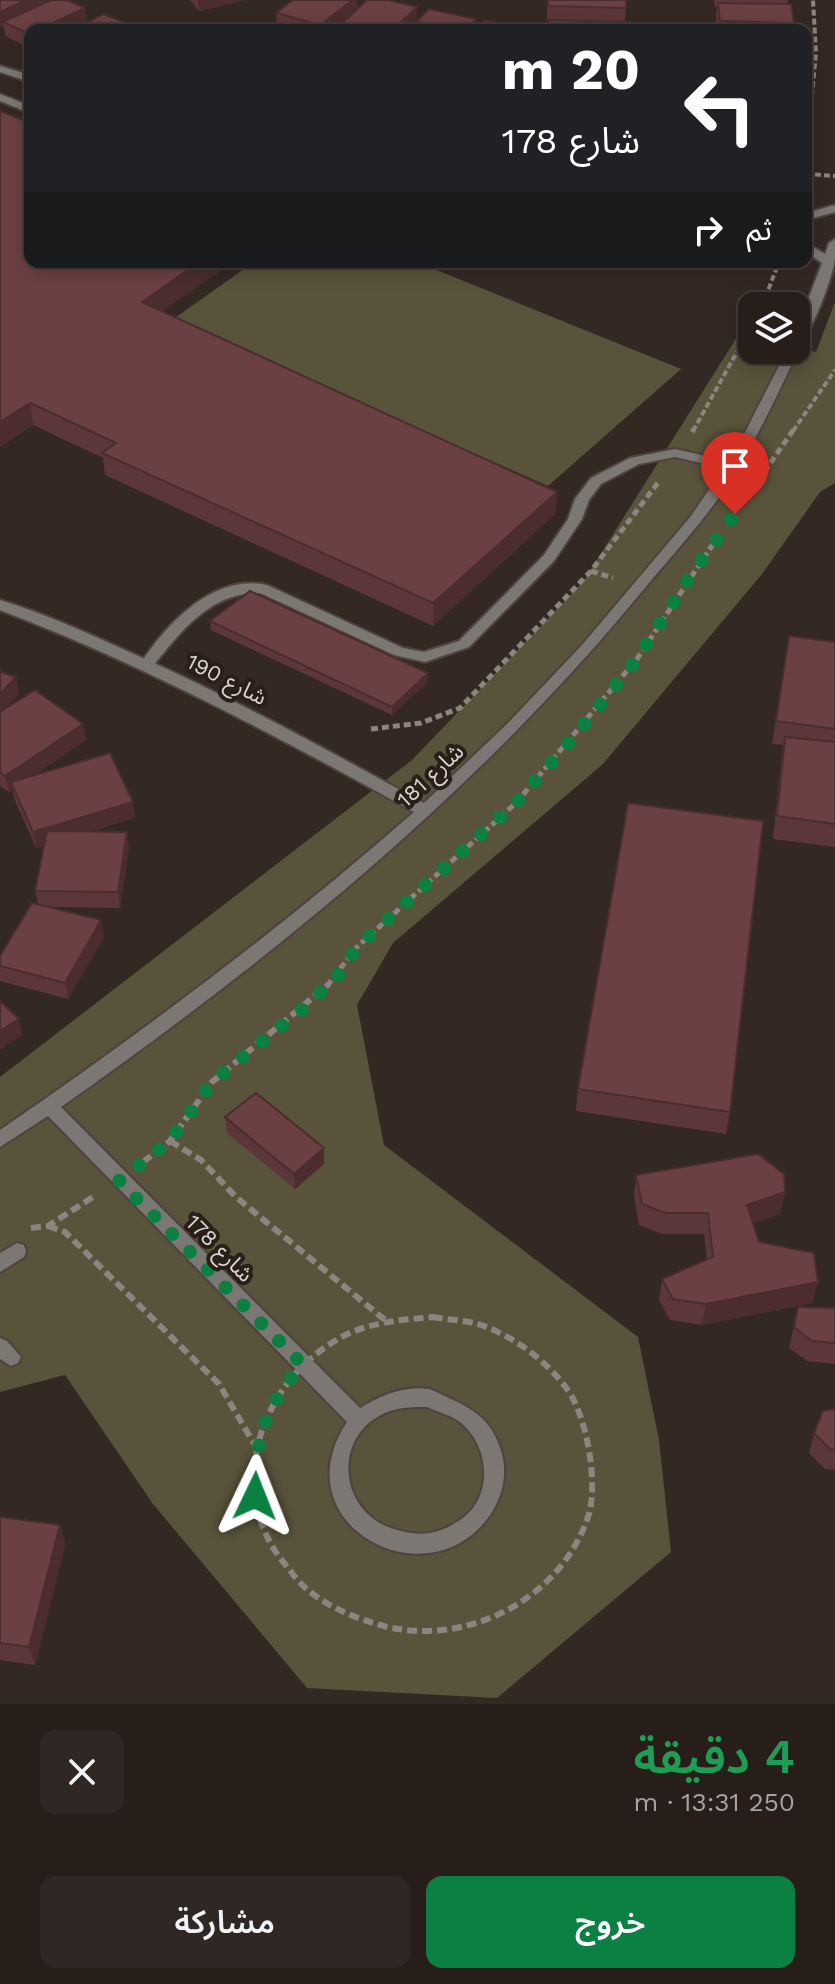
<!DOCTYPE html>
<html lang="ar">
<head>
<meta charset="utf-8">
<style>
  body { margin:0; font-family:"Work Sans","Noto Sans Arabic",sans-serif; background:#2f2723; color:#f1f3f6; direction:rtl; height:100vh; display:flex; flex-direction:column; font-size:30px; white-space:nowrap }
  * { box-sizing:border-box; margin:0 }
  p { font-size:26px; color:#a4a2a2 }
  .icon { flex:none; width:44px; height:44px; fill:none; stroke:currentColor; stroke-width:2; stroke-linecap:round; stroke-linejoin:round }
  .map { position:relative; height:1704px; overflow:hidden; direction:ltr }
  .sheet { display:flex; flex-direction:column; background:#271e1a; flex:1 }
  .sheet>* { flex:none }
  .top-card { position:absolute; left:24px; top:24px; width:788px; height:244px; border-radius:16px; box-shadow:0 4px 20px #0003,0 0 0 2px #433c39; direction:rtl; background:#202124; color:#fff; overflow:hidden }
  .fabs { position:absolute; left:738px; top:292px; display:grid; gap:16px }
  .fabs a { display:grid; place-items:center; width:72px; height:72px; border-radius:16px; background:#271e1a; box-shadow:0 4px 20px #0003,0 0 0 2px #433c39; font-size:40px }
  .pin { position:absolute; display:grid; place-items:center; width:68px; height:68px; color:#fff; margin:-82px -34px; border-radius:50% 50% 50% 0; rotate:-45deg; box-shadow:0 0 8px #0007 }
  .pin .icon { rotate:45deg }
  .me { position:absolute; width:88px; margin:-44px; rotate:2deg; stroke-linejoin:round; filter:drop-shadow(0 0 6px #0008) }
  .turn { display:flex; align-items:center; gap:28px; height:168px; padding:0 40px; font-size:36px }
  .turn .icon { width:104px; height:104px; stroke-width:2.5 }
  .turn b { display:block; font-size:56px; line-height:68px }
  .then { display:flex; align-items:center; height:76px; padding:0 40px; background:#0003; gap:16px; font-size:30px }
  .round { display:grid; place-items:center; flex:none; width:84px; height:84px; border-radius:16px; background:#2f2723 }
  .headline { display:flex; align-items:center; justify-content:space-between; height:136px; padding:0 40px }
  h1 { font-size:48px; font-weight:600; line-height:60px; color:#1e9e55 }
  .action { display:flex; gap:16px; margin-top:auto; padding:16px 40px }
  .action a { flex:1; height:92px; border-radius:16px; background:#0b8043; color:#fff; font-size:32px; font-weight:600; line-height:92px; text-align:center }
  .action a+a { background:#2f2723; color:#f1f3f6 }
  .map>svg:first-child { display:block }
</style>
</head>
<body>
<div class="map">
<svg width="835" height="1704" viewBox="0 0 835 1704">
  <rect width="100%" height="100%" fill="#342823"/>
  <g fill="#58533a">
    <polygon points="254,262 417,262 681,369 548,486 172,320"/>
    <polygon points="835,302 835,483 820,492 762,574 603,764 393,943 357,1005 384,1145 638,1337 659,1440 671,1552 497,1698 307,1688 153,1504 65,1375 0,1392 0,1077 412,760 583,582 737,337 752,340 752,350 796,348 816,352"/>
  </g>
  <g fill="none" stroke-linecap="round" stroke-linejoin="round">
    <g stroke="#4f433f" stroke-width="4">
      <g id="service">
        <polygon points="0,94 30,106 30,113 0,101"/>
        <path d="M675,449L736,463L738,466L731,470L675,457L639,464L601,484L589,500L582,519L554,561L469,647L425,662L394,655L260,593C211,592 181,631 153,666H143L141,663C167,623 214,573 267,585L403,648L424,652L459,641L544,555L568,519L575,499L591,478L630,458Z"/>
        <polygon points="17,1243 24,1245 26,1251 24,1257 0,1272 0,1253"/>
        <polygon points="0,1338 7,1341 21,1357 18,1363 11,1366 0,1359"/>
      </g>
    </g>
    <g stroke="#4f433f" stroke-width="4">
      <g id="minor">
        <polygon points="0,66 30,75 30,82 0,72"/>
        <polygon points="835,205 835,212 806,220 806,213"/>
        <path d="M835,239C835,246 835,253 835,259C833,276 810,340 796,347V331L822,263L806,252V243L825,254L829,243Z"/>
        <path d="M796,347L799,350C777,395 756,441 729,483C701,525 666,562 634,601C470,798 270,960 61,1107L360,1408C379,1396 405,1385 429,1389C436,1391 444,1396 451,1399C478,1411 494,1424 502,1454C507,1474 503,1494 492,1512C432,1606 278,1526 347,1422L48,1116L0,1147V1130C144,1031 283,927 414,812C279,737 144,665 0,610V600C46,614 92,635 136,655C235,699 329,751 424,803L507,724L582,645L691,516L737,448L787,350H796ZM427,1407C437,1412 451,1415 460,1422C489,1445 494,1494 463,1518C442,1533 425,1537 401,1531C336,1517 330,1432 390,1411C402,1407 415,1407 427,1407Z"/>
      </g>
    </g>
    <g stroke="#8e847f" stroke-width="4" stroke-dasharray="6 3" stroke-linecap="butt">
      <polyline points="806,159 816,53 813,0"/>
      <polyline points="806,174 835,176"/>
      <polyline points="762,306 779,262"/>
      <polyline points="693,431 752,325"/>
      <polyline points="793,431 835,370"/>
    </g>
    <g stroke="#8e847f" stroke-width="5" stroke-dasharray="7 4" stroke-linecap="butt">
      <polyline points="692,432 694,429"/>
      <polyline points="758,481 794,429"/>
      <polyline points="591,571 613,578"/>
      <polyline points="371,729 421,723 460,708 591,571 660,480"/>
      <polyline points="327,986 356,948 516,803 637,659 713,544"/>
    </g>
    <g stroke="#8e847f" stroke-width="6" stroke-dasharray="10 5" stroke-linecap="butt">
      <polyline points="170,1141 201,1160 236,1197 385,1320"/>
      <polyline points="143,1162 170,1141 212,1082 329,984"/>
      <polyline points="48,1226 65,1232 219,1384 256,1447"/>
      <polyline points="31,1228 48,1226 96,1195"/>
      <path d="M433,1317C448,1320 466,1320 481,1325C513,1336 547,1361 567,1389C587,1416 599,1485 588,1517C559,1603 459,1651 373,1623C344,1614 311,1599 292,1573C285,1564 277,1555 271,1544C229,1469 269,1377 340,1338C368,1322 401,1320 433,1317Z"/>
    </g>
    <use href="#service" fill="#7b7772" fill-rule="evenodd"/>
    <use href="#minor" fill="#7b7772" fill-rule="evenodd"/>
  </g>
  <g fill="#5c3739">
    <polygon points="0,0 45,3 87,22 131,25 30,30 30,48 5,36 4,26 0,27"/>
    <polygon points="190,0 246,0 199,11"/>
    <polygon points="547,0 626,8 625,21 547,21"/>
    <polygon points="714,0 788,0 787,4 794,23 793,30 717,30 716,18 717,7 715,7"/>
    <polygon points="357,9 417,20 476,19 476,29 530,30 340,30 339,26 345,21 333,30 285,30 277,28 276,13"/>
    <polygon points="0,111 162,311 557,492 555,514 433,626 105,475 103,458 33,425 0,447"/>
    <polygon points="210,621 428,682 392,715 211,630"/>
    <polygon points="789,636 835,642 835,847 773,839 783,745 772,744"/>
    <polygon points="0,672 16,677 19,694 2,711 86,740 34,775 133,802 135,818 91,831 127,832 129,848 120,908 49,907 104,937 68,999 0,981 0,956 38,904 35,891 44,846 36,848 14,798 13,790 9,792 0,786"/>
    <polygon points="578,1089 730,1112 726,1134 576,1111"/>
    <polygon points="225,1117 324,1164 295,1189 227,1133"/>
    <polygon points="636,1175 785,1192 780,1214 753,1223 759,1242 818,1282 812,1303 702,1325 670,1320 659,1300 662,1279 707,1259 704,1234 662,1234 639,1225 634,1197"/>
    <polygon points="798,1307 835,1308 835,1364 807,1361 789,1348"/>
    <polygon points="835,1409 835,1470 825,1469 809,1453 814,1433"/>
    <polygon points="0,1517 60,1525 65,1545 35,1665 0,1660"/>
  </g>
  <g fill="#4b2d2e">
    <polygon points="26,0 45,0 46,7 3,22 4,26 0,27 0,12"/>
    <polygon points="198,0 246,0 199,11"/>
    <polygon points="353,0 357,0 357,11 333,30 320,30 320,25"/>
    <polygon points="417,7 417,21 408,30 393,30"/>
    <polygon points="85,8 87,23 71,30 38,30"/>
    <polygon points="476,19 476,30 466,30"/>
    <polygon points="199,262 233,262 144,324 142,302"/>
    <polygon points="30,403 33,425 0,447 0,422"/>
    <polygon points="557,492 555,514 433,626 433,603"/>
    <polygon points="428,673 428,682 392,715 392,707"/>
    <polygon points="16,677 19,694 0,713 0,694"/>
    <polygon points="83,724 86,740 14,789 11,782 13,790 9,792 5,776"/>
    <polygon points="133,802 135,818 36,848 33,832"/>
    <polygon points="127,832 129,848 120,908 118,892"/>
    <polygon points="101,920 104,937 68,999 65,983"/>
    <polygon points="19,1019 22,1035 0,1050 0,1031"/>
    <polygon points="324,1148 324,1164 295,1189 294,1174"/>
    <polygon points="785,1192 780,1214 743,1227 747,1205"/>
    <polygon points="818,1282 812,1303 702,1325 706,1304"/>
    <polygon points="60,1525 65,1545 35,1665 29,1647"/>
  </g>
  <g fill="#6b4042" stroke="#4b2d2e" stroke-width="2">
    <polygon points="0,0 26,0 0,12"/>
    <polygon points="51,0 67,0 85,8 38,30 30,30 29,34 3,22"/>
    <polygon points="293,0 353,0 320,25 276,13"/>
    <polygon points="367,0 388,0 417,7 393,30 358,30 339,26"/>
    <polygon points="548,0 626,0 626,8 548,6"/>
    <polygon points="718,3 791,4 794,23 720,21"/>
    <polygon points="429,9 476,19 466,30 408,30"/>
    <polygon points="103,14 131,25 122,30 72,30"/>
    <polygon points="485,20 530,30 475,30"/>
    <polygon points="549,20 629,22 629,30 549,30"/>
    <polygon points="0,111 30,123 30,262 199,262 142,302 557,492 433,603 102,453 116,443 30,403 0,422"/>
    <polygon points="250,591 428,673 392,707 210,621"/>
    <polygon points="789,636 835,642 835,729 776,721"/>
    <polygon points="0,672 16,677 0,694"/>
    <polygon points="35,690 83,724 5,776 0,772 0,712"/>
    <polygon points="785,737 835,742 835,824 777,816"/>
    <polygon points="110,753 133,802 33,832 11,782"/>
    <polygon points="628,803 763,821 730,1112 578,1089"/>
    <polygon points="47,831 127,832 118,892 35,891"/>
    <polygon points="32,903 101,920 65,983 0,966 0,956"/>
    <polygon points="0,1001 19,1019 0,1031"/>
    <polygon points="256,1093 324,1148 294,1174 225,1117"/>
    <polygon points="758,1154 784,1174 785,1192 747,1205 759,1242 814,1253 818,1282 706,1304 673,1299 662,1279 713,1257 708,1213 666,1213 642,1204 636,1175"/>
    <polygon points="798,1307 835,1308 835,1343 812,1341 794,1327"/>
    <polygon points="835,1409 835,1450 830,1449 814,1433 823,1411"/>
    <polygon points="0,1517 60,1525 29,1647 0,1643"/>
  </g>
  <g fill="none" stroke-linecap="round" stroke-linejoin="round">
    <path stroke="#0b8043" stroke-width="14" stroke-dasharray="0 25.2" d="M255,1496C257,1432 262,1415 302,1364L119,1181L170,1141L212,1082L304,1008L337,977L356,948L516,803L573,738L637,659L693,572L735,514"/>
  </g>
  <g text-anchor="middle" stroke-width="8" stroke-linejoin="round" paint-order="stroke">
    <g font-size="22" fill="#dbd3cf" stroke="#2a1e19">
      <text transform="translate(227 679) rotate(27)" y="8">شارع 190</text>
      <text transform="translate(430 775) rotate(-43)" y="8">شارع 181</text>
      <text transform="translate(220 1248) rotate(45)" y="8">شارع 178</text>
    </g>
  </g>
</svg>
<div class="fabs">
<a><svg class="icon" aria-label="layers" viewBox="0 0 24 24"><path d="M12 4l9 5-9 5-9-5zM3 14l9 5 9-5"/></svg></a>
</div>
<div class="pin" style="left:735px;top:514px;background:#d93025"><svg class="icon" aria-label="arrive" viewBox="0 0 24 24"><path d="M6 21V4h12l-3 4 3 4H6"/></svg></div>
<svg class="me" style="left:255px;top:1496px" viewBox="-20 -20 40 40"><path d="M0-17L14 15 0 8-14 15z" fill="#0b8043" stroke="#fff" stroke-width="4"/></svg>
<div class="top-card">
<div class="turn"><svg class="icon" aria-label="left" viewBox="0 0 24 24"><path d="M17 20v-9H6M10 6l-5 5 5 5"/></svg><div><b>20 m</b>شارع 178</div></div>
<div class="then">ثم<svg class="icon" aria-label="right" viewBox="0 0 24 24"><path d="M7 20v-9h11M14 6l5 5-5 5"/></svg></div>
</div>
</div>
<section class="sheet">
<div class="headline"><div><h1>4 دقيقة</h1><p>250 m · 13:31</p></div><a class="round"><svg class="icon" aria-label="close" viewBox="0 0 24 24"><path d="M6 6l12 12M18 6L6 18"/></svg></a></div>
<div class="action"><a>خروج</a><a>مشاركة</a></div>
</section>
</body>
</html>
